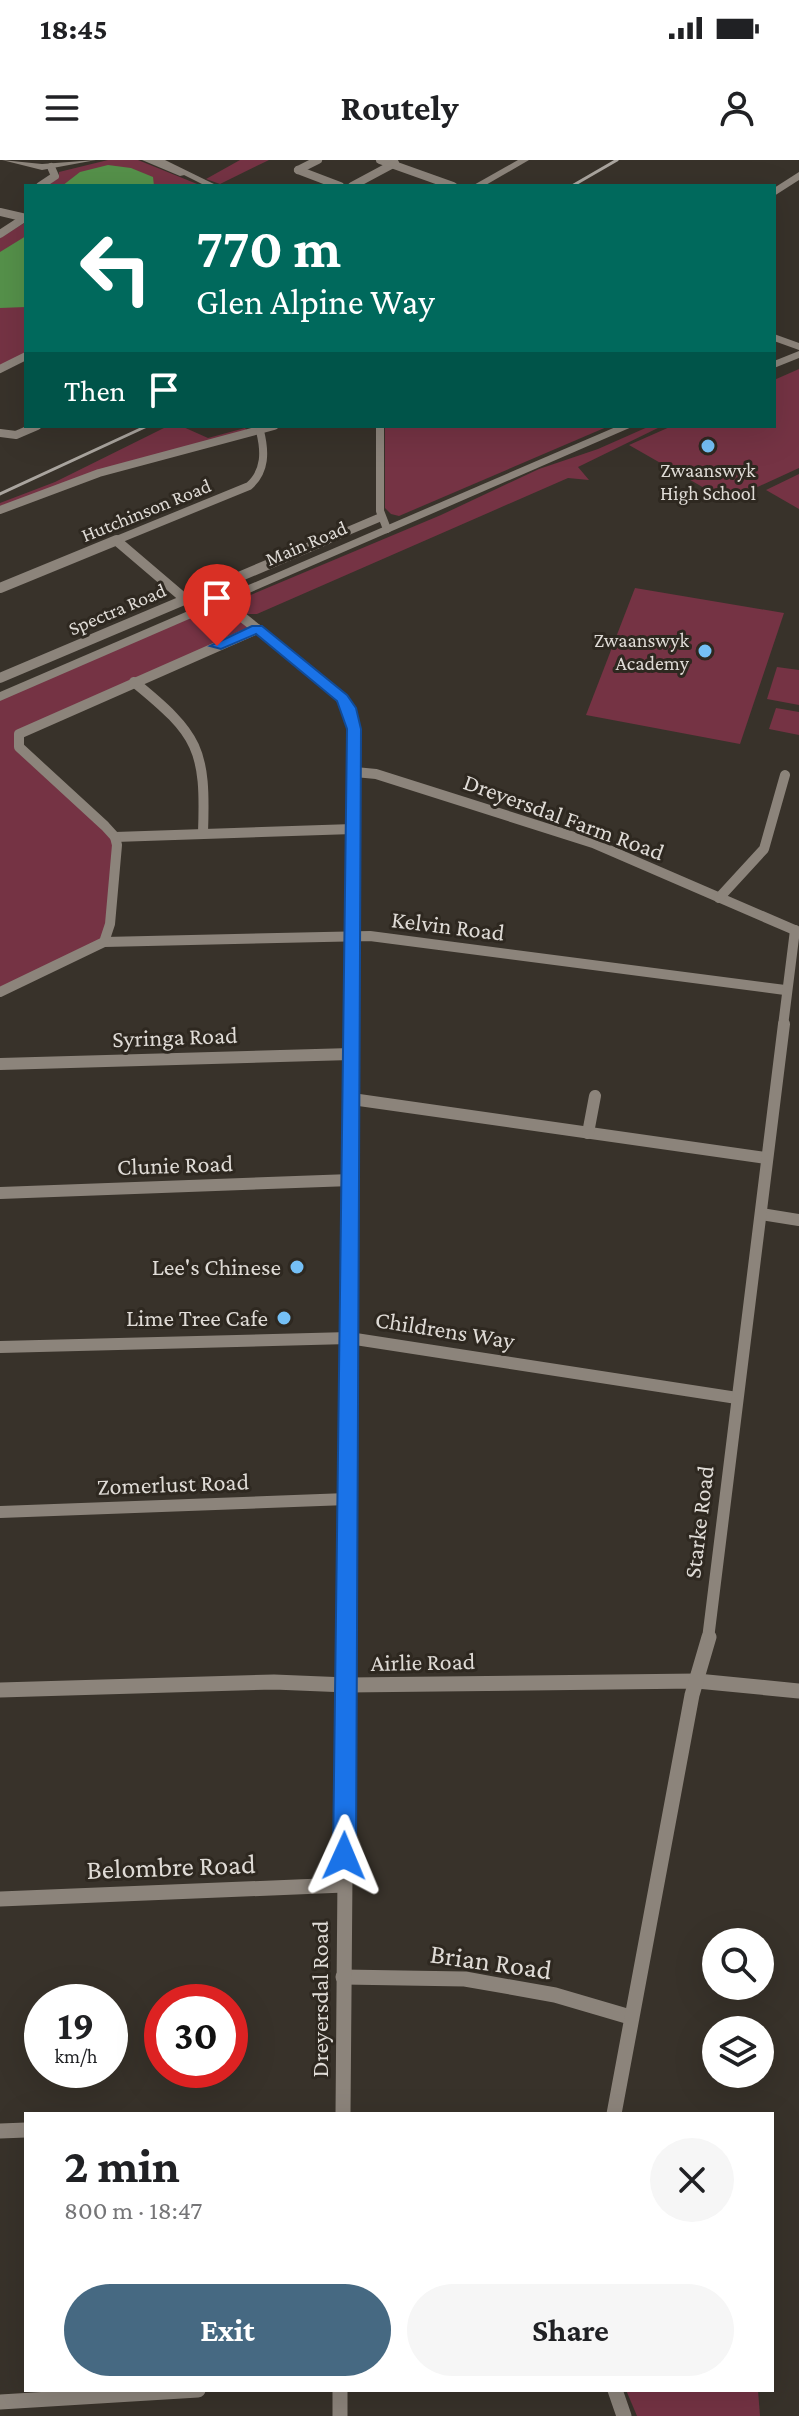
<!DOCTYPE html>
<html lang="en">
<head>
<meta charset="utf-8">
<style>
  body { margin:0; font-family:"Crimson Pro",serif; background:#f6f6f6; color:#202124; height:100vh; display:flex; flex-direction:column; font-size:30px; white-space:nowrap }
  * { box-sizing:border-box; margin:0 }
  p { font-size:26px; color:#757577 }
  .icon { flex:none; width:44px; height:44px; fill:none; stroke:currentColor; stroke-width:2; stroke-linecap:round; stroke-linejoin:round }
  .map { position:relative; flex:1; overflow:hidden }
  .details { position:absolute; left:24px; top:1952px; width:750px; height:280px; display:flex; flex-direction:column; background:#fff; border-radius:0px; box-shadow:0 8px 32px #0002 }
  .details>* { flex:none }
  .guide { position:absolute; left:24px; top:24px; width:752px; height:244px; border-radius:0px; box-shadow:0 8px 32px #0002; background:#00695c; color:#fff; overflow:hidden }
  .buttons { position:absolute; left:702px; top:1768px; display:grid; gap:16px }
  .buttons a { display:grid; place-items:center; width:72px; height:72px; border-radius:50%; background:#fff; box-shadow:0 8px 32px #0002; font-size:40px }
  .speed { position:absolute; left:24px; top:1824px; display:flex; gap:16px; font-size:40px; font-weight:700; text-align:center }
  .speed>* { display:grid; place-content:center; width:104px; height:104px; border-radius:50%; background:#fff; box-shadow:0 8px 32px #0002; line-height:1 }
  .speed small { font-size:20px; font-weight:400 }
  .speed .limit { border:12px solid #d22; background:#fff; color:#111 }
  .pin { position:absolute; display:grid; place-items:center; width:68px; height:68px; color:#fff; margin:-82px -34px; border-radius:50% 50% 50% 0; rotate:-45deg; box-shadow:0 0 8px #0007 }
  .pin .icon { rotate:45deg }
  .me { position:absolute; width:88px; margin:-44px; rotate:1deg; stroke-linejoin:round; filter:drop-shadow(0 0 6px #0008) }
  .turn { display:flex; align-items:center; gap:28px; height:168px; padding:0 40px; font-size:36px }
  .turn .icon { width:104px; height:104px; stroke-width:2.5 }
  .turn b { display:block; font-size:56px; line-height:68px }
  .then { display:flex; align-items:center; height:76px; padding:0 40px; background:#0003; gap:16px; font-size:30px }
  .round { display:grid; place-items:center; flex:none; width:84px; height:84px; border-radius:42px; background:#f6f6f6 }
  .headline { display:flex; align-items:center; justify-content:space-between; height:136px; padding:0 40px }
  h1 { font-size:48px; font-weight:700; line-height:60px }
  .cta { display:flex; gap:16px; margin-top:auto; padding:16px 40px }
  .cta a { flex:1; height:92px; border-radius:48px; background:#466982; color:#fff; font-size:32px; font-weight:700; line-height:92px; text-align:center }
  .cta a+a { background:#f6f6f6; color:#202124 }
  .status { display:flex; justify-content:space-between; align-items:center; height:56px; padding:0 40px; background:#fff; direction:ltr }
  .status svg { height:22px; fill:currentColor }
  header { display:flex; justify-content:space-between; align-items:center; height:104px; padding:0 40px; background:#fff; font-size:36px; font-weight:700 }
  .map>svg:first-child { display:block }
</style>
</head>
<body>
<div class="status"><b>18:45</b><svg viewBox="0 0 49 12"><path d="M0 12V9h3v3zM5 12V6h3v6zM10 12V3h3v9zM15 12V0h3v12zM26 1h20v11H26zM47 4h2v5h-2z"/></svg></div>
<header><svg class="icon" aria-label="menu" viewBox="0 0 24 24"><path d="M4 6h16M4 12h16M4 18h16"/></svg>Routely<svg class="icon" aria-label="person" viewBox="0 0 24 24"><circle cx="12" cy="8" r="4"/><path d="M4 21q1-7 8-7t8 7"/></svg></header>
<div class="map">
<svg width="799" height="2256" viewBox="0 0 799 2256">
  <rect width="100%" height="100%" fill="#38322a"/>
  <g fill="#753344">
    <polygon points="108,0 138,0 202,26 44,26 59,15 59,12"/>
    <polygon points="240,0 269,0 220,24 206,19"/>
    <polygon points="26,62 26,193 0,206 0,78"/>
    <polygon points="799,209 799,308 727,341 629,285 672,266 774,266 774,220"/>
    <polygon points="168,266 181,266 208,278 245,268 248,272 0,346 0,343 55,322"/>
    <polygon points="385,266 609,266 399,356 391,354 385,348"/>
    <polygon points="650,266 662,266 578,307 589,320 568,318 257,454 247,454 239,447 241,439 441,355 539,309 598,289"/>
    <polygon points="799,314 799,349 766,330"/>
    <polygon points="635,428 784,453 740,584 586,555"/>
    <polygon points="222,441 257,469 28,568 17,581 115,677 104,782 0,832 0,537"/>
    <polygon points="777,507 799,510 799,545 767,539"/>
    <polygon points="776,548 799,552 799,575 769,569"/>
    <polygon points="626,2230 758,2230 760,2256 637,2256"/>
  </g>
  <g fill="#55914a">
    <polygon points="108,5 131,8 153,17 154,26 62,26 80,12"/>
    <polygon points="26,76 26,147 0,148 0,92"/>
  </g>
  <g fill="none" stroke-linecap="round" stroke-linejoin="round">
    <g stroke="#8c847b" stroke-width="8">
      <polyline points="380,0 453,26"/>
      <polyline points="298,10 340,26"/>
      <polyline points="298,10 318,0"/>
      <polyline points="40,26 55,16 51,7"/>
      <polyline points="352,26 395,3"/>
      <polyline points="0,52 26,58"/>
      <polyline points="0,74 26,57"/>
      <polyline points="0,209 26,196"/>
      <polyline points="380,266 380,351 387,369"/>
      <polyline points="0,273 16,275 37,266"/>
      <polyline points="0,350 99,313 274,266"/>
      <path d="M112,382L249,326C266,311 265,291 260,271"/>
      <polyline points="322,382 381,357"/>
    </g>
    <g stroke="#8c847b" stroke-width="10">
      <polyline points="117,381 185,439"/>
      <polyline points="0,428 117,380"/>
      <polyline points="222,441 331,528 349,548 354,569 352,866"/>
      <polyline points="0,518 326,380"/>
      <path d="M134,522C199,575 206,589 203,673"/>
      <polyline points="355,612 376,614 593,683 799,772"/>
      <polyline points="115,677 353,669"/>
      <polyline points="719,738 764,689 785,615"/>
      <polyline points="104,782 370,776 785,830"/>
      <polyline points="0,832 104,782 110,764 117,685 115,677 105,666 19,587 19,574 257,469"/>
      <polyline points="783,866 795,770"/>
    </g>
    <g stroke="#8c847b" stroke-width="12">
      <polyline points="0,904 351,894"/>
      <polyline points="352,939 766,998"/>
      <polyline points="588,973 595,936"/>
      <polyline points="0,1033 351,1020"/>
      <polyline points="761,1054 799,1060"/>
      <polyline points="0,1187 349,1178 737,1238"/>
      <polyline points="0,1352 347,1339"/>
      <polyline points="347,1479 352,864"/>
      <polyline points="708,1479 784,864"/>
    </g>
    <g stroke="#8c847b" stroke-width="15">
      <polyline points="0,1530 274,1522 347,1525 697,1521 799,1531"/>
      <polyline points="0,1739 344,1725"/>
      <polyline points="343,1817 465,1819 555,1835 630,1857"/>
      <polyline points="343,1954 347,1477"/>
      <polyline points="614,1954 692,1535 709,1477"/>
      <polyline points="0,1971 26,1970"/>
      <polyline points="340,2230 340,2256"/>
      <polyline points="615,2230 624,2256"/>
      <polyline points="0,2242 198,2230"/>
    </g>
    <g fill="#8c847b" fill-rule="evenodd">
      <polygon points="154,0 165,0 218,26 206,26"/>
      <polygon points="518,0 529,0 484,26 472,26"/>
    </g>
    <g fill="#8c847b" fill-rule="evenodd">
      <polygon points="2,0 42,4 96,0 42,10"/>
      <polygon points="142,0 156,0 189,14 180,16"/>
      <polygon points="799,12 799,20 774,36 774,28"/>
      <polygon points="774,174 799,183 799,190 774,181"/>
      <polygon points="799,191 799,198 774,208 774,201"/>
      <polygon points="618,266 634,266 0,541 0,532"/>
    </g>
    <g stroke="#aaa59f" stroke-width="3">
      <polyline points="572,26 617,0"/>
      <polyline points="0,334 147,266"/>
    </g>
  </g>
  <polygon fill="#1a73e8" stroke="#114b97" stroke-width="2" points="252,466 262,466 347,535 356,548 361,569 356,1696 352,1703 344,1707 337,1703 333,1696 347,569 337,541 256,474 221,489 210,486"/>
  <g fill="#75c0f6" stroke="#2e2820" stroke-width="3">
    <circle cx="708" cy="286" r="8"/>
    <circle cx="705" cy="491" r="8"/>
    <circle cx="297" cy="1107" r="8"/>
    <circle cx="284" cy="1158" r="8"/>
  </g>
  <g text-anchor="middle" stroke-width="6" stroke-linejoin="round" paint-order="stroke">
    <g font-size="20" fill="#dfdbd6" stroke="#2e2820">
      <text x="708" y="317">Zwaanswyk<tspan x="708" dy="23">High School</tspan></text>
      <text x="689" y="487" text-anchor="end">Zwaanswyk<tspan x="689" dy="23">Academy</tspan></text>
    </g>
    <g font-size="20" fill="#dfdbd6" stroke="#2e2820">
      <text transform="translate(146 350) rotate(-22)" y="7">Hutchinson Road</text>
      <text transform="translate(306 383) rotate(-23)" y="7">Main Road</text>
      <text transform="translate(117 449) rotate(-23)" y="7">Spectra Road</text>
    </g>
    <g font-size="24" fill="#dfdbd6" stroke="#2e2820">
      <text transform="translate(564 657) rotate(20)" y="8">Dreyersdal Farm Road</text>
      <text transform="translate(448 766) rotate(7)" y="8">Kelvin Road</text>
      <text transform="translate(175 877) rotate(-2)" y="8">Syringa Road</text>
      <text transform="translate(175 1005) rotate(-2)" y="8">Clunie Road</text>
      <text transform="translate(445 1170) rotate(9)" y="8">Childrens Way</text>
      <text transform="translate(173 1324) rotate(-2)" y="8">Zomerlust Road</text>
      <text transform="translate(699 1362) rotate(-83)" y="8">Starke Road</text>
      <text transform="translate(423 1502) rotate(-1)" y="8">Airlie Road</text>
      <text transform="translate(320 1839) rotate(-90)" y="8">Dreyersdal Road</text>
    </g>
    <g font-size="24" fill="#dfdbd6" stroke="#2e2820" text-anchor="end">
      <text x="281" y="1115">Lee's Chinese</text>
      <text x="268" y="1166">Lime Tree Cafe</text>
    </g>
    <g font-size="28" fill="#dfdbd6" stroke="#2e2820">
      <text transform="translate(171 1706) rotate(-2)" y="10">Belombre Road</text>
      <text transform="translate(491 1801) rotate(8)" y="10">Brian Road</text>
    </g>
  </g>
</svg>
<div class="buttons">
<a><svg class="icon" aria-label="search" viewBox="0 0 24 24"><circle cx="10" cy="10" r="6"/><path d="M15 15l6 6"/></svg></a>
<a><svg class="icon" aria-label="layers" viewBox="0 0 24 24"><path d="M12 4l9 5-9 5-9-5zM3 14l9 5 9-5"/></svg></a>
</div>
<div class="speed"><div>19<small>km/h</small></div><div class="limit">30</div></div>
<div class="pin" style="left:217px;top:486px;background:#d93025"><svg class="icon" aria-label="arrive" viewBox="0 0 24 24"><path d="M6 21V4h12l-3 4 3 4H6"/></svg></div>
<svg class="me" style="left:344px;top:1696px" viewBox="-20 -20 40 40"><path d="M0-17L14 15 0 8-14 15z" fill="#1a73e8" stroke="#fff" stroke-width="4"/></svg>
<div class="guide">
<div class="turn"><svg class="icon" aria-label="left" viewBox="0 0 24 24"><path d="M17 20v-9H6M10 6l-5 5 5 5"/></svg><div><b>770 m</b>Glen Alpine Way</div></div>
<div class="then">Then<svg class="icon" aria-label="arrive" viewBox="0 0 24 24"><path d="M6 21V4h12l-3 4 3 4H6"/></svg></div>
</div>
<section class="details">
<div class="headline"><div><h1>2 min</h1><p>800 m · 18:47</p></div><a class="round"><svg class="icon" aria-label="close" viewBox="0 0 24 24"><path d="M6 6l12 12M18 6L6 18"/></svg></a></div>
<div class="cta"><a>Exit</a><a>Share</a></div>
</section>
</div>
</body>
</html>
